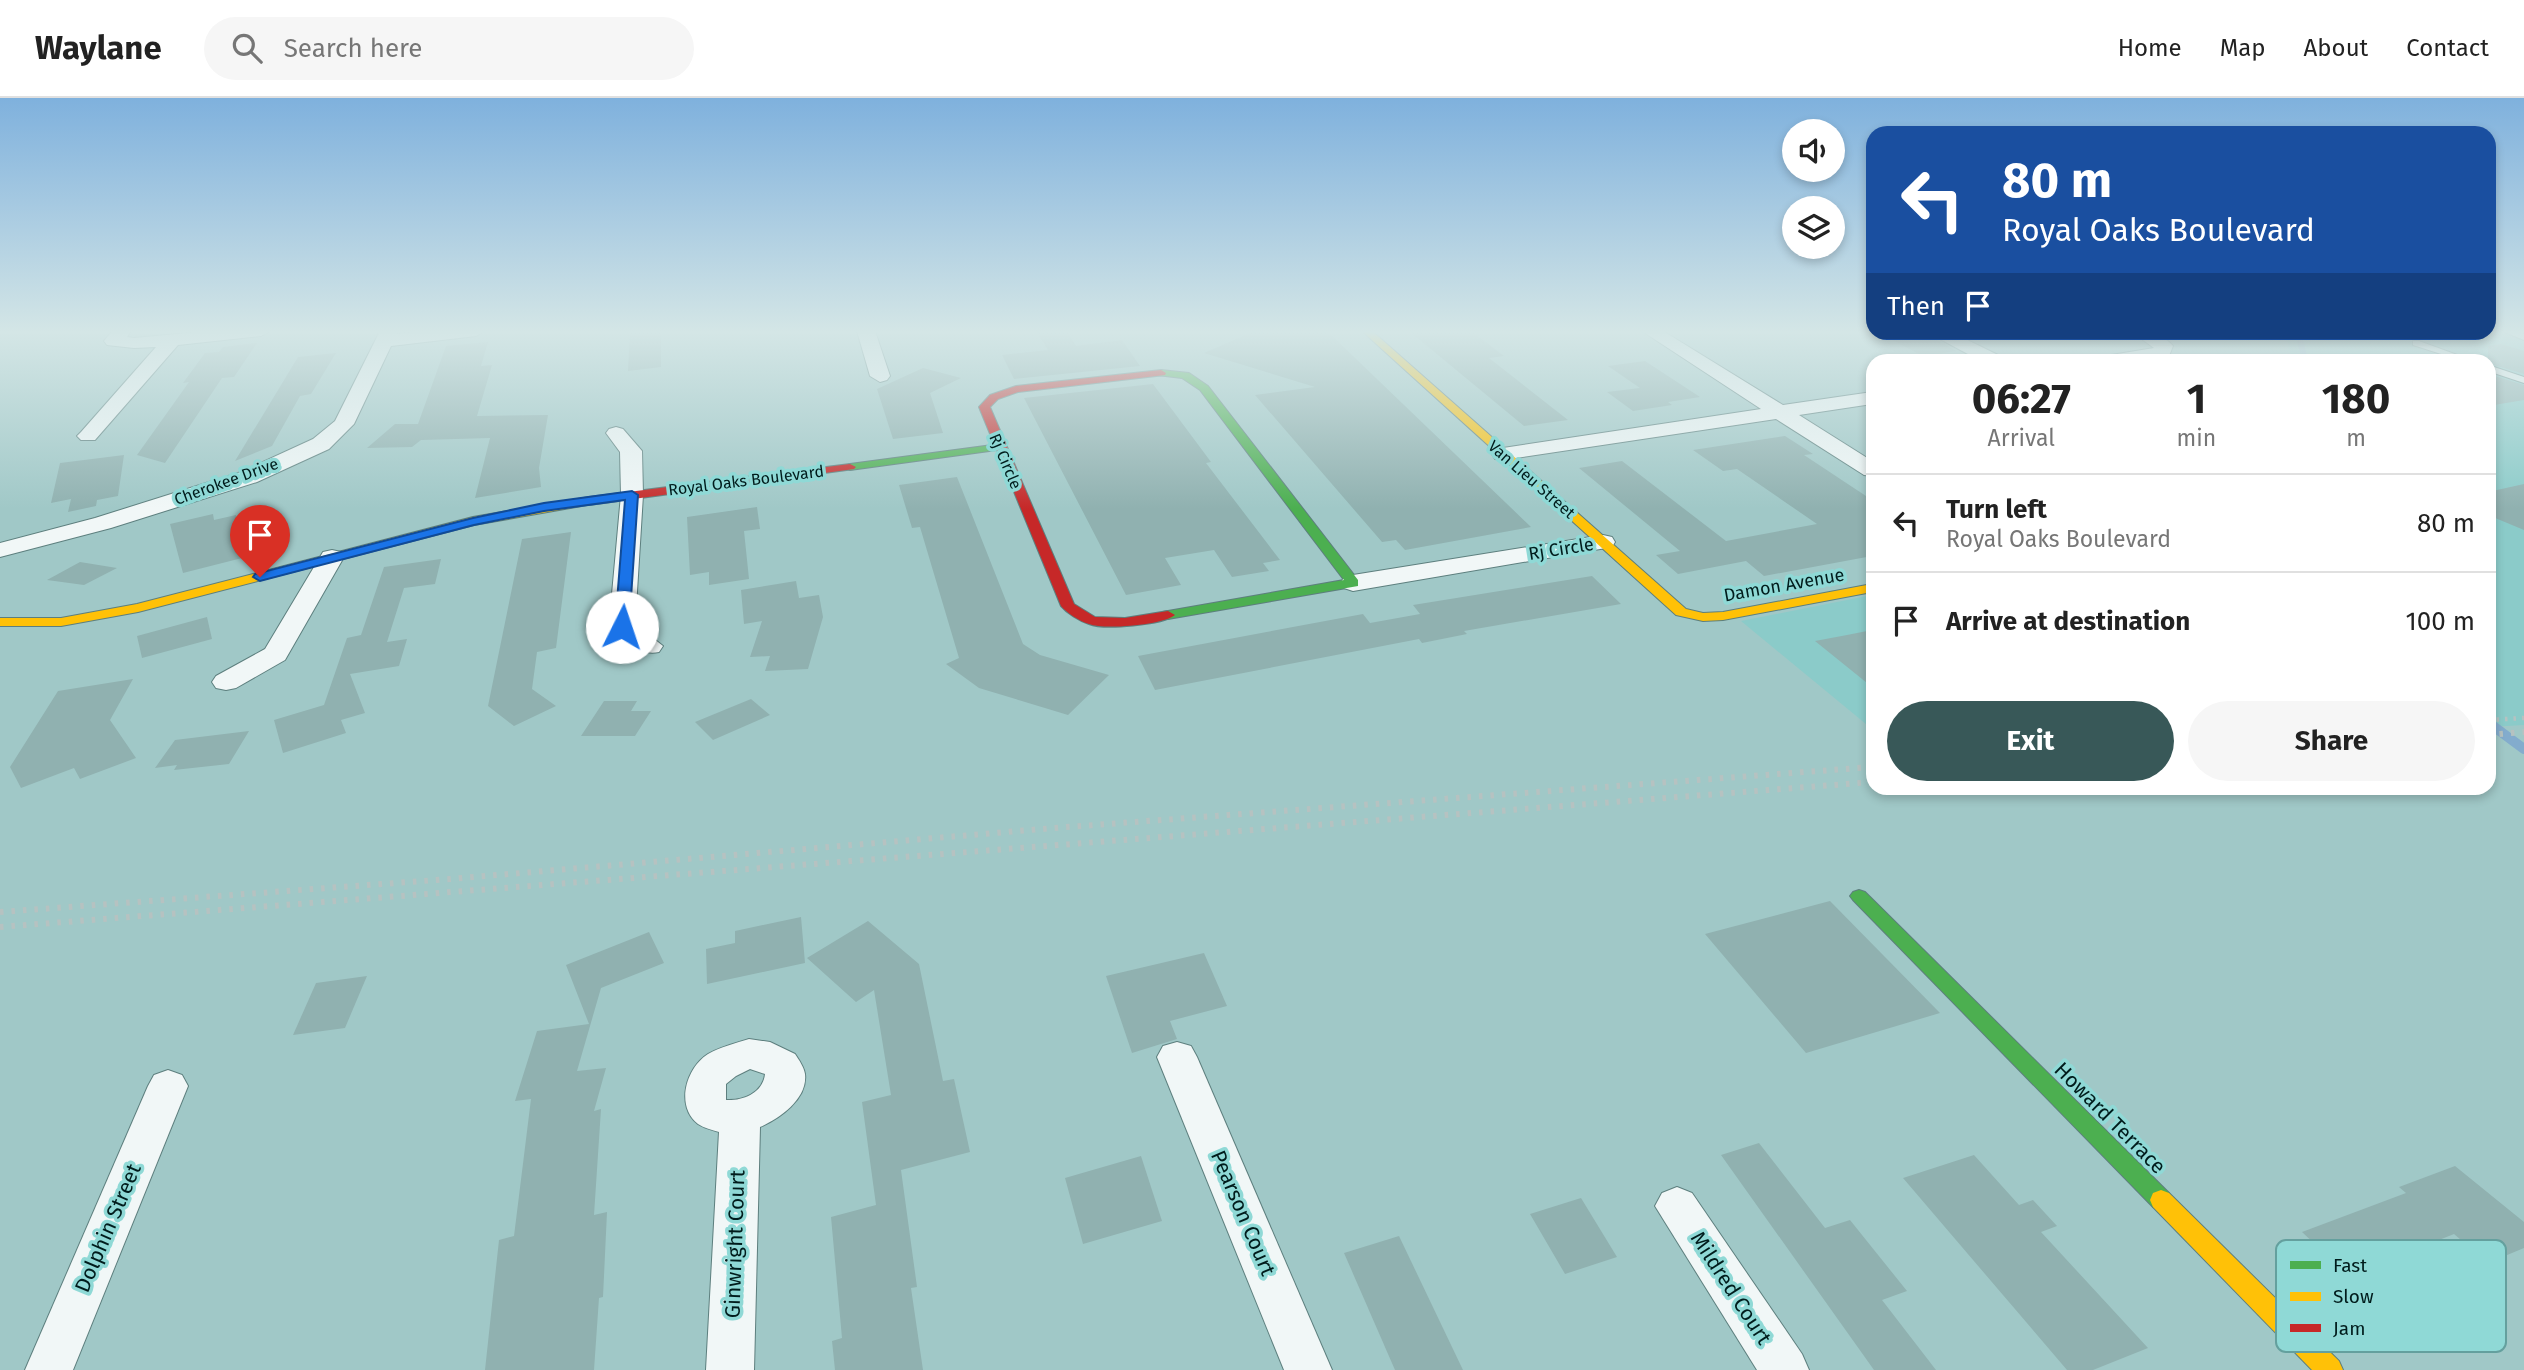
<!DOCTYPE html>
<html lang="en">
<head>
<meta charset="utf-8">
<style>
  body { margin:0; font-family:"Fira Sans",sans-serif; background:#f6f6f6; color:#222; height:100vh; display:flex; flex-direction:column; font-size:26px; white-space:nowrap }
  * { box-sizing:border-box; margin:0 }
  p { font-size:23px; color:#767676 }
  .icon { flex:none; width:38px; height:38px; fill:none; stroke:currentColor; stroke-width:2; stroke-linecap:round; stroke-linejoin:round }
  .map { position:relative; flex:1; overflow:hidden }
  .sheet { position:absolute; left:1866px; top:256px; width:630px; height:441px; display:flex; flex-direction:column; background:#fff; border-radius:21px; box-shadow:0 4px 10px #0003 }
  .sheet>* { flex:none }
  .hud { position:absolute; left:1866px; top:28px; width:630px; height:214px; border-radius:21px; box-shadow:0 4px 10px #0003; background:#1a4fa0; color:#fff; overflow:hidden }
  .fabs { position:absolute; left:1782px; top:21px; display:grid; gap:14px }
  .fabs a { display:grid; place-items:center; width:63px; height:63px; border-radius:50%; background:#fff; box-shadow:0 4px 10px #0003; font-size:35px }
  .pin { position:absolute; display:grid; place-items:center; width:60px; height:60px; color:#fff; margin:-72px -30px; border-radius:50% 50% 50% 0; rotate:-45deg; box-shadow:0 0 7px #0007 }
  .pin .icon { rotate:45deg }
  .me { position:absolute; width:77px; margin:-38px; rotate:4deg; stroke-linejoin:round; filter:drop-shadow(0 0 5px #0008) }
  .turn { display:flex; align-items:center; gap:24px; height:147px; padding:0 21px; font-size:32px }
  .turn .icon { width:91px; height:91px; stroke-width:2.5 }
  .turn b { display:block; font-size:49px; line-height:60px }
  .then { display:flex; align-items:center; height:66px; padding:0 21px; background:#0003; gap:14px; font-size:26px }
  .eta { display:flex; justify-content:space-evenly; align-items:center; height:119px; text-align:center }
  .eta b { font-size:42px; font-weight:700; line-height:49px }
  .primary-button { display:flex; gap:14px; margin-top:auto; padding:14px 21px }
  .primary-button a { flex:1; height:80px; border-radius:42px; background:#385858; color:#fff; font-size:28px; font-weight:700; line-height:80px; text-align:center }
  .primary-button a+a { background:#f6f6f6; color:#222 }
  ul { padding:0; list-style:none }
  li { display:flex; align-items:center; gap:21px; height:98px; padding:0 21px; border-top:2px solid #e0e0e0 }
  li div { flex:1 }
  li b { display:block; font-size:26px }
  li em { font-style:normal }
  header { display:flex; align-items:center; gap:42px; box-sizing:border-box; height:98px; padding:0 35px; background:#fff; border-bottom:2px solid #e0e0e0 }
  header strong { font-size:33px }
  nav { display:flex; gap:38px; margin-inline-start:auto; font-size:24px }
  .search { width:490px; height:63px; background:#f6f6f6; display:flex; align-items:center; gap:18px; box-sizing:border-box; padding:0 24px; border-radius:38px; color:#767676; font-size:26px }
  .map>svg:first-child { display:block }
</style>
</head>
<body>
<header>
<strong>Waylane</strong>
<div class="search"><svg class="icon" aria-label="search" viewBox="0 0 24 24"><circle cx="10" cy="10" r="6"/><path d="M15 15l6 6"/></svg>Search here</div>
<nav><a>Home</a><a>Map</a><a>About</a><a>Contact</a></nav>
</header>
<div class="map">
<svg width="2524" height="1272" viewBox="0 0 2524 1272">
  <rect width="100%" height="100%" fill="#a0c8c7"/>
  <g fill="#8bcbc9">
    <polygon points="2489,233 2524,233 2524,627 2489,629 2488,262 2292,262 2285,235"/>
    <polygon points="1872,497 1872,631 1741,523"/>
  </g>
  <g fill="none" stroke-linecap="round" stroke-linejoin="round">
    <polyline stroke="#83accd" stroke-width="6" points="2298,234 2305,262"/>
    <polyline stroke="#83accd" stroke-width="8" points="2488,624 2492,627"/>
    <polyline stroke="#83accd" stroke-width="10" points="2489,625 2524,651"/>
  </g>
  <g fill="#90b1b0">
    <polygon points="647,233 661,233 661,269 628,273 630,235"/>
    <polygon points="1036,233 1067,233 1076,248 1122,242 1140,268 1014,281 1002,257 1048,252"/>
    <polygon points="1255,233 1327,233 1531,429 1405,452 1396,442 1382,444 1255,297 1315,289 1204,255"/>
    <polygon points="1409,233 1471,233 1504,258 1489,260 1568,322 1524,328"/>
    <polygon points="1877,234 1924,234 1956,253 1923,258"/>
    <polygon points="488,244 481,268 492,267 477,318 548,317 539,370 541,389 475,400 490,340 421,342 412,349 367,350 395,326 418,326 446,248"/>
    <polygon points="257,245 234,279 222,280 165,365 137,357 189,284 183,285 205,255 219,254 223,249"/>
    <polygon points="2501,246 2524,253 2524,276 2488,265 2488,248"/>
    <polygon points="336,255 311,296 300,298 272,348 235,363 298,259"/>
    <polygon points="1645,263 1700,299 1668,304 1672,307 1633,313 1607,294 1640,290 1608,268"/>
    <polygon points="923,270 961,280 930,295 943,335 893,341 877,291"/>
    <polygon points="2488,276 2524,287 2524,302 2488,308"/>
    <polygon points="1153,286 1211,364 1206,365 1280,462 1263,465 1269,473 1232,479 1214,452 1165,460 1181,487 1126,497 1024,300"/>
    <polygon points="1785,338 1813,356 1804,357 1872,402 1872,458 1764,478 1746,463 1678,476 1656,457 1680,453 1579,370 1622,363 1726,443 1817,426 1737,371 1723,373 1693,352"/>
    <polygon points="124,357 118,398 97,402 96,408 68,414 71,401 51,405 60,365"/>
    <polygon points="957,379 1023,546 1040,557 1109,577 1068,617 979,590 946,566 959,560 920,429 912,430 899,387"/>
    <polygon points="2524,386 2524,432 2488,417 2488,394"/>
    <polygon points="757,409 760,431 744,433 749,481 709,487 709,474 690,477 687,419"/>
    <polygon points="213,416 214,422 236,417 246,459 183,475 170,426"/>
    <polygon points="571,434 556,550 537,554 532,591 556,608 514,628 488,608 522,441"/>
    <polygon points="441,461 435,486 404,490 387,544 407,541 399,568 350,576 365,615 341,622 346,635 283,655 274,622 324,607 347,540 361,537 384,469"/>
    <polygon points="80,464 117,470 84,487 47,482"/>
    <polygon points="1592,478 1621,506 1464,533 1467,536 1422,545 1419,541 1155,592 1138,558 1363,516 1370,525 1420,516 1413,507"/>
    <polygon points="796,483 799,500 819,497 823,519 808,571 765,573 770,558 750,559 762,523 744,526 741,492"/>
    <polygon points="207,519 212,541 142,560 137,538"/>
    <polygon points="1872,532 1872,589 1815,543 1847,537"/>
    <polygon points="133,581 110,622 136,660 80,681 74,670 21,690 10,669 58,593"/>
    <polygon points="751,601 770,617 713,642 695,624"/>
    <polygon points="604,603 637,603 631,613 651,613 635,638 581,638"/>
    <polygon points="249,633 229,666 174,672 177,667 155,670 175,642"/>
    <polygon points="1830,803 1940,915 1806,955 1705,836"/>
    <polygon points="801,819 805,865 707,886 706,851 735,845 735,833"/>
    <polygon points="868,823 919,866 943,983 954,981 970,1054 901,1072 917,1189 911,1190 923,1272 835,1272 832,1243 842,1240 831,1119 876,1107 862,1004 891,997 874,892 856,904 807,860"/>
    <polygon points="649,834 664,865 601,890 577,973 606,970 594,1013 601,1011 594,1117 607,1114 603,1199 599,1200 594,1272 485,1272 499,1142 514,1138 531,1001 515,1003 537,933 589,926 566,867"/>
    <polygon points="1204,855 1227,908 1170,923 1177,941 1132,955 1106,878"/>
    <polygon points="367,878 345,930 293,937 316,885"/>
    <polygon points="1759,1045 1825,1130 1850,1122 1907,1193 1882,1202 1936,1272 1874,1272 1721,1057"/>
    <polygon points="1974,1057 2019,1107 2033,1102 2057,1128 2041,1134 2148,1250 2093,1272 2067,1272 1903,1080"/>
    <polygon points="1141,1058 1162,1123 1083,1146 1065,1080"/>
    <polygon points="2455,1068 2524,1124 2524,1150 2488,1165 2454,1136 2349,1178 2302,1134 2406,1095 2399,1089"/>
    <polygon points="1581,1100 1617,1159 1565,1176 1530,1116"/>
    <polygon points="1399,1138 1463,1272 1395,1272 1344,1155"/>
  </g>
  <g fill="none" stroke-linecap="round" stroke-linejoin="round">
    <g stroke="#5d7f7e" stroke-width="2">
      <g id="lane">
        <polygon points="2502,233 2514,233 2524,236 2524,242"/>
        <polygon points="2413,243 2419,243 2471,262 2460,262 2413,247"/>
        <polygon points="2488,267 2524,279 2524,285 2488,273"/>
      </g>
    </g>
    <g stroke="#5d7f7e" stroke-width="2">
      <g id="street">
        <polygon points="112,233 131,233 127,239 134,240 210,233 270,233 261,238 178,247 95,342 81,342 77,338 81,334 156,249 134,250 107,247 104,243"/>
        <polygon points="380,233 398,233 396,236 428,233 485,233 476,238 391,248 354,326 329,351 257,384 111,430 0,459 0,445 95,420 241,374 313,341 335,323"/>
        <polygon points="857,233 875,233 890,278 887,282 880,284 870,278"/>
        <polygon points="1642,233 1663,233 1783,307 1872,294 1872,306 1799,317 1872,363 1872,378 1864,377 1776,321 1503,362 1495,361 1492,356 1495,351 1503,350 1761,311"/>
        <polygon points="1927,234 1951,234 2000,258 2002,262 1979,262"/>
        <path d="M2132,234C2149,234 2162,235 2173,248L2169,258L2144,262H2103L2105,258L2154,250Z"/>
        <path d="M616,329L623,331L642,353L643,397L635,526L663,548L659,554C641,558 619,544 609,529L621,397L620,354L606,335L609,331Z"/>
        <polygon points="1603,437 1612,439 1615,444 1612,449 1353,493 1344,490 1340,485 1344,480 1353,477"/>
        <polygon points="332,452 341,454 344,459 285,562 236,590 226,592 216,590 212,584 216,578 265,551 320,459 323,454"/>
        <path d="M749,941L770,944L795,956C799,962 804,969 805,976C808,1001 779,1021 760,1029L754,1272H706L719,1034C712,1032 704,1030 698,1026C675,1008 686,970 708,956C720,949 736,945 749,941ZM750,971L765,976C763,995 743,1003 726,1002V986L736,978Z"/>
        <polygon points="1177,944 1191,948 1197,959 1332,1272 1284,1272 1157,959 1163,948"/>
        <polygon points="168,972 182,977 188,988 73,1272 25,1272 148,988 154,977"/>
        <polygon points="1677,1089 1692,1095 1802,1256 1809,1272 1757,1272 1655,1108 1662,1095"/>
      </g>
    </g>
    <g stroke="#5d7f7e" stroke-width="2">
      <g id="fast">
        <polygon points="1161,272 1189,275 1208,288 1358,482 1358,488 1168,521 1163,520 1161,517 1163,514 1168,513 1344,482 1200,292 1182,280 1157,277 1156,275"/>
        <polygon points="1000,346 1006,349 1004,351 850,372 844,369 850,366"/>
        <polygon points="1859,792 1865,794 2169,1095 2172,1102 2169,1109 2161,1112 2153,1109 1853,802 1850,798 1853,794"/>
      </g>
    </g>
    <g stroke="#5d7f7e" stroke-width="2">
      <g id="slow">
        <polygon points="1362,233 1372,233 1686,511 1703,515 1723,514 1872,486 1872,494 1723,522 1703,523 1676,517"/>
        <polygon points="589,399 595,403 593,406 474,427 138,514 61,528 0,528 0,520 61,520 137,506 473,419"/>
        <polygon points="2161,1092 2169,1095 2339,1263 2343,1272 2312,1272 2153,1109 2150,1102 2153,1095"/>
      </g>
    </g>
    <g stroke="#5d7f7e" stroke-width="2">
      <g id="jam">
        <path d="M1161,272L1166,275L1165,277L1018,294L998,301L990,309L1074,506L1095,519L1125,520L1168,513L1175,517C1163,527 1104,532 1089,526C1079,523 1067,515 1061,508L979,309L990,297L1016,288Z"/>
        <polygon points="850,366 856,369 854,371 589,407 583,403 589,399"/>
      </g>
    </g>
    <use href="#lane" fill="#f1f7f7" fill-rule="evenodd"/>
    <use href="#street" fill="#f1f7f7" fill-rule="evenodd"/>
    <use href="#fast" fill="#4caf50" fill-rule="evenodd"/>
    <use href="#slow" fill="#ffc107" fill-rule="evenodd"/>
    <use href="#jam" fill="#c62828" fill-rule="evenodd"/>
    <polyline stroke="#b6c2c1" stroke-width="4.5" stroke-dasharray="2.5 6" stroke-linecap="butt" points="2488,622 2524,620"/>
    <g stroke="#b6c2c1" stroke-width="6" stroke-dasharray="3.5 8" stroke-linecap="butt">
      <polyline points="2488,637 2524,634"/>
      <polyline points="0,814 450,781 1054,730 1872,669"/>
      <polyline points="0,829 1872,684"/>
    </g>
  </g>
  <linearGradient id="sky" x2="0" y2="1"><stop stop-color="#7fb1dd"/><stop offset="0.57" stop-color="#d4e6e6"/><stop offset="1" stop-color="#d4e6e6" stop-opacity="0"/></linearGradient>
  <rect width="2524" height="411" fill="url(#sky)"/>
  <polygon fill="#1a73e8" stroke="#114b97" stroke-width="2" points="632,393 638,397 629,529 622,533 615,529 625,402 544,413 474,427 260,483 253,479 255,476 473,420 544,405"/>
  <g text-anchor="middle" stroke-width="7" stroke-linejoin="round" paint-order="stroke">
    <g font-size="16" fill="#001c1c" stroke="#8fd9d6">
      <text transform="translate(1006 363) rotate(67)" y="6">Rj Circle</text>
      <text transform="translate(1532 381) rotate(41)" y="6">Van Lieu Street</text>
      <text transform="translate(746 382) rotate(-7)" y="6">Royal Oaks Boulevard</text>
      <text transform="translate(226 383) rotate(-20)" y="6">Cherokee Drive</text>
    </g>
    <g font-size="18" fill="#001c1c" stroke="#8fd9d6">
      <text transform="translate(1561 451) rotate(-9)" y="6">Rj Circle</text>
      <text transform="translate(1784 487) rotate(-10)" y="6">Damon Avenue</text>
    </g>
    <g font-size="21" fill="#001c1c" stroke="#8fd9d6">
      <text transform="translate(2110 1020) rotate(45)" y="7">Howard Terrace</text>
      <text transform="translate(1243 1115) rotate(67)" y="7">Pearson Court</text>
      <text transform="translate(108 1130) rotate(-67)" y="7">Dolphin Street</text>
      <text transform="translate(735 1146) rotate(-88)" y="7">Ginwright Court</text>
      <text transform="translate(1731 1190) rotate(57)" y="7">Mildred Court</text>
    </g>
  </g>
  <rect x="2276" y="1142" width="230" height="112" rx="10" fill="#8fd9d6" stroke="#64a09e" stroke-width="2"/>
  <rect x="2290" y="1163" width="31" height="8" fill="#4caf50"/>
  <rect x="2290" y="1194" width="31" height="9" fill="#ffc107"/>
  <rect x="2290" y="1226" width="31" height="8" fill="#c62828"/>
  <g font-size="19" fill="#001c1c">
    <text x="2333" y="1174">Fast</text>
    <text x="2333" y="1205">Slow</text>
    <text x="2333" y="1237">Jam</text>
  </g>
</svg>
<div class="fabs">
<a><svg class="icon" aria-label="sound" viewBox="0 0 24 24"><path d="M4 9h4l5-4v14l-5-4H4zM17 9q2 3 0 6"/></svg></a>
<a><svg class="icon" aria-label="layers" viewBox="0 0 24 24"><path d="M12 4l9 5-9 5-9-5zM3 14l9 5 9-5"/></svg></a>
</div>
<div class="pin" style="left:260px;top:479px;background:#d93025"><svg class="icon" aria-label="arrive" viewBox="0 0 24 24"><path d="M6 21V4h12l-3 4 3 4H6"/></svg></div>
<svg class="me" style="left:622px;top:529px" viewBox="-20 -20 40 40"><circle r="19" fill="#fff"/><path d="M0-13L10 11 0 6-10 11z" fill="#1a73e8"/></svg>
<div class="hud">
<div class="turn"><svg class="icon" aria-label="left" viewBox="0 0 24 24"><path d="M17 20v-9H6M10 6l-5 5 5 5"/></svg><div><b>80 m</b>Royal Oaks Boulevard</div></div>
<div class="then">Then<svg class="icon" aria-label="arrive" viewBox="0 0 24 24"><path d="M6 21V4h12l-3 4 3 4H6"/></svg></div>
</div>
<section class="sheet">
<div class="eta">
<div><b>06:27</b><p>Arrival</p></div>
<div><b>1</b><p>min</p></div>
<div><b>180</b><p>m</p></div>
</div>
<ul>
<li><svg class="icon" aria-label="left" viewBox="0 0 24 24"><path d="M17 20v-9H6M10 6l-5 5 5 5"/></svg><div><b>Turn left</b><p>Royal Oaks Boulevard</p></div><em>80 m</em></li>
<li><svg class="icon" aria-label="arrive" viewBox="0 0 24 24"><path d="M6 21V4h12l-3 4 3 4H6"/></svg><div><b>Arrive at destination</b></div><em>100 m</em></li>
</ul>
<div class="primary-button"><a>Exit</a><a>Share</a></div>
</section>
</div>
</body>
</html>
